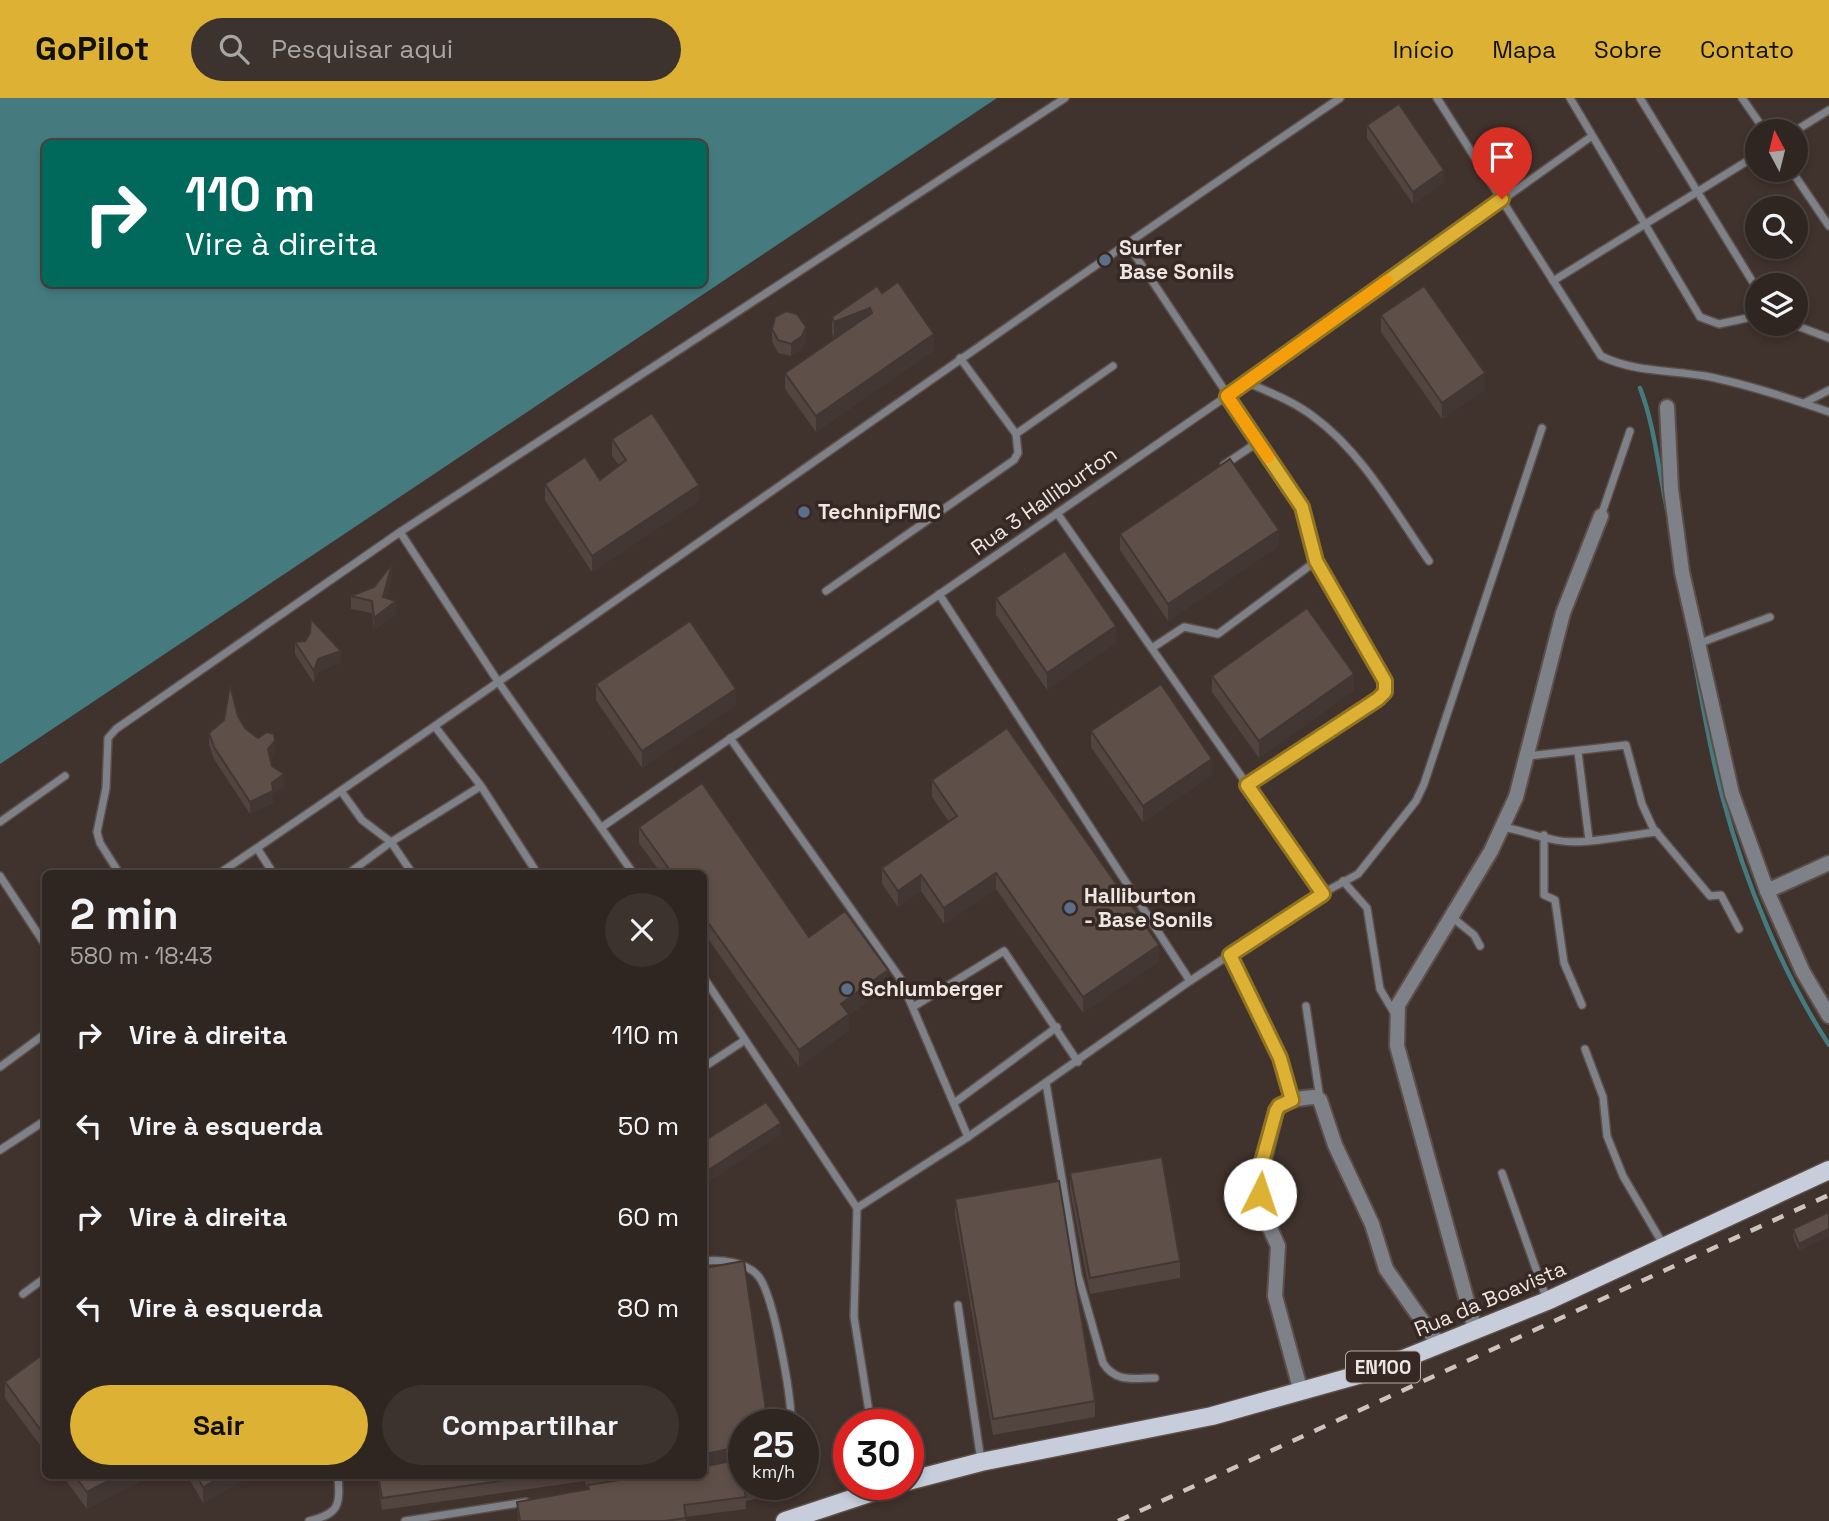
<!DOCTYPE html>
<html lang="pt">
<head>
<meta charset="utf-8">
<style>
  body { margin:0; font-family:"Space Grotesk",sans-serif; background:#3c322e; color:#f1f3f6; height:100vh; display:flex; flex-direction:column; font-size:26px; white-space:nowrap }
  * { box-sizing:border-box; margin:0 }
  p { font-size:23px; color:#a8a5a5 }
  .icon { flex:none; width:38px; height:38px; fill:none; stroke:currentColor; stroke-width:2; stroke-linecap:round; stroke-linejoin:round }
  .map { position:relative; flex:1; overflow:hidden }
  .sheet { position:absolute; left:42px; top:772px; width:665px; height:609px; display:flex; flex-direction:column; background:#302621; border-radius:10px; box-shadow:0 4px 10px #0003,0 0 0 2px #4b433f }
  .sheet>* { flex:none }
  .banner { position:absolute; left:42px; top:42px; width:665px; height:147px; border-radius:10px; box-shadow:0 4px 10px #0003,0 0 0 2px #4b433f; background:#00695c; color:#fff; overflow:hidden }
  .needle { width:46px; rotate:353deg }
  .controls { position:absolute; left:1745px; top:21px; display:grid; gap:14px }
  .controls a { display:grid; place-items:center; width:63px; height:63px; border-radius:50%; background:#302621; box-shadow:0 4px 10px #0003,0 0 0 2px #4b433f; font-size:35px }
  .speed { position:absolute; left:728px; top:1311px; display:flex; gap:14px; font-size:35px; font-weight:700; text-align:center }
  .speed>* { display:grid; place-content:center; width:91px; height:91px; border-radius:50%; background:#302621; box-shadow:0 4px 10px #0003,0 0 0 2px #4b433f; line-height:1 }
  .speed small { font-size:18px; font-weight:400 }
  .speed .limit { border:10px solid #d22; background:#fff; color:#111 }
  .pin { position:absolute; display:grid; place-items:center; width:60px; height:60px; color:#fff; margin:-72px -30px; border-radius:50% 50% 50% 0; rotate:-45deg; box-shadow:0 0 7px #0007 }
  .pin .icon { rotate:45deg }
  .me { position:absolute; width:77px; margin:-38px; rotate:4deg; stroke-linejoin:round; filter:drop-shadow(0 0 5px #0008) }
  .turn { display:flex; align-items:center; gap:24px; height:147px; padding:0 28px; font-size:32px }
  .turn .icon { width:91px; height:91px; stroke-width:2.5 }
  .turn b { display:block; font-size:49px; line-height:60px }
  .round { display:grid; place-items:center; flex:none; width:74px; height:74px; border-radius:37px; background:#3c322e }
  .head { display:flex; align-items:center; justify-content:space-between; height:119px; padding:0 28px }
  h1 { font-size:42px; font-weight:700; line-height:52px }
  .button { display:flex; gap:14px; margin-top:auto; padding:14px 28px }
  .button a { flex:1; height:80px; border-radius:42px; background:#ddb133; color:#111; font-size:28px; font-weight:700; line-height:80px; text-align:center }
  .button a+a { background:#3c322e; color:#f1f3f6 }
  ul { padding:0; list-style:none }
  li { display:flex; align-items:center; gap:21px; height:91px; padding:0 28px }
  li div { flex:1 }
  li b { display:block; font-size:26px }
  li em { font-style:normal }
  header { display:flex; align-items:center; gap:42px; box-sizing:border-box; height:98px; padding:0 35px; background:#ddb133; color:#111 }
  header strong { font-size:33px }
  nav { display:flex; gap:38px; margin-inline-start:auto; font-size:24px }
  .search { width:490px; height:63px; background:#3c322e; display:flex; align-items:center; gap:18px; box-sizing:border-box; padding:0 24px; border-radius:38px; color:#a8a5a5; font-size:26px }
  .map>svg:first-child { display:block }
</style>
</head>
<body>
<header>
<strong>GoPilot</strong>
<div class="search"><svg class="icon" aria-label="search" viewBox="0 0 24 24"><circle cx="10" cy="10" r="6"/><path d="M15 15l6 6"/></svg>Pesquisar aqui</div>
<nav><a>Início</a><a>Mapa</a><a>Sobre</a><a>Contato</a></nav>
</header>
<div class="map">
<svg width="1829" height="1423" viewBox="0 0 1829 1423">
  <rect width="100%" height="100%" fill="#40322c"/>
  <path fill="#457b7f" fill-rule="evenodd" d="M0,0H997L0,666ZM46,46H704V186H46Z"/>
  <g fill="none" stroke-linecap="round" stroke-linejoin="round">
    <g stroke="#457b7f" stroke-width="4.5">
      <path d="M1640,290C1655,329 1658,370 1667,411"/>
      <path d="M1691,544C1701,596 1709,650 1723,701C1745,784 1783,876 1829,947"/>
    </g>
    <g stroke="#5c4f49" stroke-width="10">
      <g id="service">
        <path d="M1437,0L1601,258C1633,274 1671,272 1705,278C1747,286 1789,300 1829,314"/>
        <polyline points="1570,0 1700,219 1719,226 1757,218"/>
        <polyline points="1640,0 1757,191"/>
        <polyline points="1742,0 1765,33"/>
        <polyline points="1795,33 1829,12"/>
        <polyline points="1791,72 1829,128"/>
        <polyline points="1127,145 1302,409 1316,463 1385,583 1385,594 1378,601 1247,687"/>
        <polyline points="1553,183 1757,57"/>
        <polyline points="1792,226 1829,240"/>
        <polyline points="960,260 1016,336"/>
        <path d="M1246,284C1269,294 1293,303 1314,319C1362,354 1395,414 1429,463"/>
        <polyline points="1804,305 1829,292"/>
        <polyline points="1224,367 1258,344"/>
        <polyline points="1057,415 1323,795"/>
        <polyline points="1601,418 1630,333"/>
        <polyline points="400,434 499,585 633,775"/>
        <polyline points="826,493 1014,362 1018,355 1016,336 1113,268"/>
        <polyline points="939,496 1190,883"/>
        <polyline points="1700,545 1770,519"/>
        <polyline points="1152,550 1184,529 1218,536 1316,463"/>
        <polyline points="436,630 481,688 537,775"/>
        <polyline points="730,640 900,880 968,1039"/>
        <polyline points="1578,654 1589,742"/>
        <polyline points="1528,658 1626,647 1642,706 1653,730 1710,798 1721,797 1739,831"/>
        <polyline points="341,693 362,722 391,744 412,775"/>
        <polyline points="0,724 65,678"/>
        <polyline points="602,729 1227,298 1592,38"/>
        <path d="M1503,729C1519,732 1536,738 1551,741C1579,749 1627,737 1657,734"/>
        <polyline points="1544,737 1544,797 1555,802 1564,865 1582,907"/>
        <polyline points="257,750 273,775"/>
        <polyline points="119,775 100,745 97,734 106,690 108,640 116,631 400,434 1065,0"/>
        <path d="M220,775C596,521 964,254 1340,0"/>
        <polyline points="349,775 391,744 481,688"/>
        <polyline points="0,778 46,848"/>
        <polyline points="1343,783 1367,810 1380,891 1396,918"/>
        <polyline points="1453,820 1474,837 1480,848"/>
        <polyline points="1230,857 1280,960 1292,1002"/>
        <polyline points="704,880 857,1110 968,1039 1190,883 1323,795 1358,776 1416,703 1424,686 1542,330"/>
        <polyline points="1306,908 1320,1001"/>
        <polyline points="913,909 1004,853 1078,964"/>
        <polyline points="1585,951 1603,999 1607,1038 1623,1078 1664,1148"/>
        <polyline points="0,969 46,935"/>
        <polyline points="704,969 745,942"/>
        <path d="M1046,985L1078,1177L1103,1265C1116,1285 1133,1280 1155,1280"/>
        <polyline points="954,1005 1057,929"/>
        <polyline points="0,1052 46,1022"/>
        <polyline points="1502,1075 1547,1202"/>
        <polyline points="857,1110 854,1219 871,1326"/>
        <path d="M704,1163C720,1161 748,1164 759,1179C774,1199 792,1300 791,1326"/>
        <polyline points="23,1196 46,1179"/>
        <polyline points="958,1207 981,1363"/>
        <path d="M309,1423C340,1415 340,1408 338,1377"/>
        <polyline points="405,1423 526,1404"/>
      </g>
    </g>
    <g stroke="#5c4f49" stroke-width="18">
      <g id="minor">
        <polyline points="1667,309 1671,391 1682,474 1732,696 1767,793 1803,874 1829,918"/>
        <polyline points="1767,793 1829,765"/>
        <polyline points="1475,1232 1397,948 1398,907 1491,753 1516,699 1563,515 1601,418"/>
        <path d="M1301,1294L1275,1198L1278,1148L1264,1117L1259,1082L1276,1013C1284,1001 1302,1000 1316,999L1320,1002L1335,1047L1372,1126L1386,1171L1439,1247"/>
      </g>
    </g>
    <g stroke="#5c4f49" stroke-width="21">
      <g id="primary">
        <polyline points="908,1383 981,1364 1212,1318 1376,1272 1547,1203 1829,1072"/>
        <polyline points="785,1423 897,1386"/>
      </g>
    </g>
    <use href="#service" stroke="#7e8188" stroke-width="7"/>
    <use href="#minor" stroke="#7e8188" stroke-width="14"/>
    <use href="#primary" stroke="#c7cdda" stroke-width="18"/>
    <polyline stroke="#cec4bf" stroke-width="4.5" stroke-dasharray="12 12" stroke-linecap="butt" points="1118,1423 1829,1097"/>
  </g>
  <g fill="#52443f">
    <polygon points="1367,27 1444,84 1413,106 1367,40"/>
    <polygon points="882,195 934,252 816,334 785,291 785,275 834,240 832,235 832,219"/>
    <polygon points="1381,217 1485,292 1442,321 1381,234"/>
    <polygon points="772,231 806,241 802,251 791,258 778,255 772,243"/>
    <polygon points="612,341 699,403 592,474 545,402 545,386 600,382 619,367 612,358"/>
    <polygon points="1120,436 1279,448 1168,523 1120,452"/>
    <polygon points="392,478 386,500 396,516 374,532 372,515 351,511 351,498 374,489"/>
    <polygon points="996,500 1116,544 1047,592 996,517"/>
    <polygon points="305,543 341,565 318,574 314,585 295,556 295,544"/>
    <polygon points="1212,578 1354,592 1259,660 1212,594"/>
    <polygon points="596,586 736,607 642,670 596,602"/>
    <polygon points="238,618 245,630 275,655 270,661 272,668 284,688 273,696 273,705 250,716 214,661 209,647 209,635"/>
    <polygon points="1091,633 1212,677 1143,724 1091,649"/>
    <polygon points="932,682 1159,863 1083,915 996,791 944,826 921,793 898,809 882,786 882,770 949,724 932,699"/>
    <polygon points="639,729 809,839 888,888 849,917 849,932 799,969 704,835 704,775 661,775 639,745"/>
    <polygon points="1070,1075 1180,1163 1180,1180 1090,1196 1070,1092"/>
    <polygon points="955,1101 1095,1303 1095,1319 993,1337 955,1117"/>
    <polygon points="1829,1114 1799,1153 1793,1139 1793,1131"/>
    <polygon points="704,1170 744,1326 744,1386 775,1386 775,1389 760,1392 760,1400 746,1403 746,1411 685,1419 686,1423 518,1423 517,1404 588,1391 588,1387 586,1388 585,1383 382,1412 377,1377 680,1377 680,1379 707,1375 707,1368 743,1360 705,1368 704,1359"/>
    <polygon points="46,1254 46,1355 5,1300 5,1284"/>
    <polygon points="62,1377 139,1377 139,1384 87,1411"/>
    <polygon points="187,1377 253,1377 203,1405"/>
  </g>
  <g fill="#423733">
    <polygon points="1444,72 1444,84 1413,106 1413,94"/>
    <polygon points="870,210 870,226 834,240 834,224"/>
    <polygon points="806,229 806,241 802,251 791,258 791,246"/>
    <polygon points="934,236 934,252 816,334 816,318"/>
    <polygon points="1485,275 1485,292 1442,321 1442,305"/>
    <polygon points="699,387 699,403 592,474 592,458"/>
    <polygon points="1279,432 1279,448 1168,523 1168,506"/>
    <polygon points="392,466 392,478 383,512 383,499"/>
    <polygon points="396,503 396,516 374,532 374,520"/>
    <polygon points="1116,528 1116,544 1047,592 1047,575"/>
    <polygon points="341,553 341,565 318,574 314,585 314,573 318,561"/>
    <polygon points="1354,576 1354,592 1259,660 1259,643"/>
    <polygon points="736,591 736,607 642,670 642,653"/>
    <polygon points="275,643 275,655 268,663 268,651"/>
    <polygon points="1212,661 1212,677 1143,724 1143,708"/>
    <polygon points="284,676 284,688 273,696 273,705 250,716 250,704"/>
    <polygon points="996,775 996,791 944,826 944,810"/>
    <polygon points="921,777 921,793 898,809 898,793"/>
    <polygon points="1159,847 1159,863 1083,915 1083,899"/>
    <polygon points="888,872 888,888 849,917 849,932 799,969 799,952 841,906"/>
    <polygon points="781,1025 781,1037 704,1087 704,1075"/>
    <polygon points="1829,1131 1829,1139 1799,1153 1799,1146"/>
    <polygon points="743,1348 743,1360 705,1368 705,1356"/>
    <polygon points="120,1377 139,1377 139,1384 87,1411 87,1394"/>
    <polygon points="224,1377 253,1377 203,1405 203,1389"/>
  </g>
  <g fill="#5f4f49" stroke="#423733" stroke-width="2">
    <polygon points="1399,6 1444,72 1413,94 1367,27"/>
    <polygon points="898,184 934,236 816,318 785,275 872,215 870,210 834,224 832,219 877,188 882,195"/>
    <polygon points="1424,188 1485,275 1442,305 1381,217"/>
    <polygon points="786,213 797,216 806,229 802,238 791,246 778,242 772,231 775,219"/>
    <polygon points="652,315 699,387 592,458 545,386 585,359 600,382 626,362 612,341"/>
    <polygon points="1230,361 1279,432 1168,506 1120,436"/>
    <polygon points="1065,453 1116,528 1047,575 996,500"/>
    <polygon points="392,466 383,499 396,503 374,520 372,503 351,498 374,489"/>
    <polygon points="1307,510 1354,576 1259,643 1212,578"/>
    <polygon points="311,521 341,553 318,561 314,573 295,544 305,543 310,535"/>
    <polygon points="690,523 736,591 642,653 596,586"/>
    <polygon points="1161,586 1212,661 1143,708 1091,633"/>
    <polygon points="230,587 238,618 245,630 258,640 267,634 274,636 275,643 268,651 272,668 284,676 272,685 273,693 250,704 214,649 209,635 224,622"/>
    <polygon points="1007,630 1159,847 1083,899 996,775 944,810 921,777 898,793 882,770 957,718 932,682"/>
    <polygon points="702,685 809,839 845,813 888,872 841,906 849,916 799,952 704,819 704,775 672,775 639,729"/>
    <polygon points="766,1004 781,1025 704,1075 704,1043"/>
    <polygon points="1162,1059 1180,1163 1090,1180 1070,1075"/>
    <polygon points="1059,1083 1095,1303 993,1321 955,1101"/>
    <polygon points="1829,1114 1829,1131 1799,1146 1793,1131"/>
    <polygon points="744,1163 768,1326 744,1326 744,1348 705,1356 704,1347 704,1170"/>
    <polygon points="46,1254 46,1339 5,1284"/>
    <polygon points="744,1360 744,1386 760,1386 760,1388 744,1390 746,1399 684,1407 686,1420 665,1423 520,1423 517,1404 589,1391 588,1387 652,1377 680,1377 680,1379 704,1377 704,1376 708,1375 707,1368"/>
    <polygon points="74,1377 120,1377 87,1394"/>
    <polygon points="196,1377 224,1377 203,1389"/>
    <polygon points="378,1377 541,1377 382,1400"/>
  </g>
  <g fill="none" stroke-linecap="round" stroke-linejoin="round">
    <g stroke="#907321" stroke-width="18">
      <polyline id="route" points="1260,1096 1260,1071 1276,1013 1279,1008 1292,1002 1280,960 1230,857 1323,796 1247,687 1378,601 1385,594 1385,583 1316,463 1302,409 1227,298 1502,101"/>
    </g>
    <use href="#route" stroke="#ddb133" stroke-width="12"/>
    <polyline stroke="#f59e0b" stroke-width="12" points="1268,359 1227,298 1387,183"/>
  </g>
  <g fill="#5c6f8a" stroke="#362822" stroke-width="2.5">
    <circle cx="1105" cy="162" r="7"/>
    <circle cx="804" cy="414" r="7"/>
    <circle cx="1070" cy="810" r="7"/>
    <circle cx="847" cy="891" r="7"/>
  </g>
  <g text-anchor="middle" stroke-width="7" stroke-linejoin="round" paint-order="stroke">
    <rect fill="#362822" stroke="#b8aca8" stroke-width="2" x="1346" y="1253.5" width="74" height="31" rx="5"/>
    <g font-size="19" font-weight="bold" fill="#efe5e1">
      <text x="1383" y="1276">EN100</text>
    </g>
    <g font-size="21" font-weight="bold" fill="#efe5e1" stroke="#362822" text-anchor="start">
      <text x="1119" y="157">Surfer<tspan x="1119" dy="24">Base Sonils</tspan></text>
      <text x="818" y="421">TechnipFMC</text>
      <text x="1084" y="805">Halliburton<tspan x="1084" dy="24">- Base Sonils</tspan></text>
      <text x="861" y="898">Schlumberger</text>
    </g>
    <g font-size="21" fill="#efe5e1" stroke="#362822">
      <text transform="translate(1044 403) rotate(-35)" y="7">Rua 3 Halliburton</text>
      <text transform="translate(1490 1201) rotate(-23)" y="7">Rua da Boavista</text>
    </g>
  </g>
</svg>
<div class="controls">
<a><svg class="needle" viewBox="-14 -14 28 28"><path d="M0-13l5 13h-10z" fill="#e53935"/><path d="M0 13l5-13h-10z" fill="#a8a5a5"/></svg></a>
<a><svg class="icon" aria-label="search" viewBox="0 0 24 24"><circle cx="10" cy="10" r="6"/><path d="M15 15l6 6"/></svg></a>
<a><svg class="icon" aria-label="layers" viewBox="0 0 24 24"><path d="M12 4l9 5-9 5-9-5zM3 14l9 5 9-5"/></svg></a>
</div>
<div class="speed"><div>25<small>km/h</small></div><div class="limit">30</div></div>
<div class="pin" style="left:1502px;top:101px;background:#d93025"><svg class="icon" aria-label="arrive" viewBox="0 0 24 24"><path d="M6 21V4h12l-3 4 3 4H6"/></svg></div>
<svg class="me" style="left:1260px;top:1096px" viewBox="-20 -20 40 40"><circle r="19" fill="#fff"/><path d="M0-13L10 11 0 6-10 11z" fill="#ddb133"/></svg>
<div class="banner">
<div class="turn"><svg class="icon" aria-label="right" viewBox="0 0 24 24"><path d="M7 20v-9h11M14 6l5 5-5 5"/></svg><div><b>110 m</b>Vire à direita</div></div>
</div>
<section class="sheet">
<div class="head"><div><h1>2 min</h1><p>580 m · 18:43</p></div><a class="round"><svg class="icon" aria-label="close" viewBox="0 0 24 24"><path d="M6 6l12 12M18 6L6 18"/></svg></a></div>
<ul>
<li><svg class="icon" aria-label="right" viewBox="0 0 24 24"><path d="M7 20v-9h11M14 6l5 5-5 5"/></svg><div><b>Vire à direita</b></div><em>110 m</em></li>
<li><svg class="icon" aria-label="left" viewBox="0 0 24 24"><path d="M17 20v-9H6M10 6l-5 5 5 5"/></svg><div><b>Vire à esquerda</b></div><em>50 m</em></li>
<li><svg class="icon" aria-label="right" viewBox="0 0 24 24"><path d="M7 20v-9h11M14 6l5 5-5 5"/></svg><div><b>Vire à direita</b></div><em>60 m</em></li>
<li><svg class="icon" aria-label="left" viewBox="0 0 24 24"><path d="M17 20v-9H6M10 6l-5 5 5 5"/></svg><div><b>Vire à esquerda</b></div><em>80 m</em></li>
</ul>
<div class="button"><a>Sair</a><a>Compartilhar</a></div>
</section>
</div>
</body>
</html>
